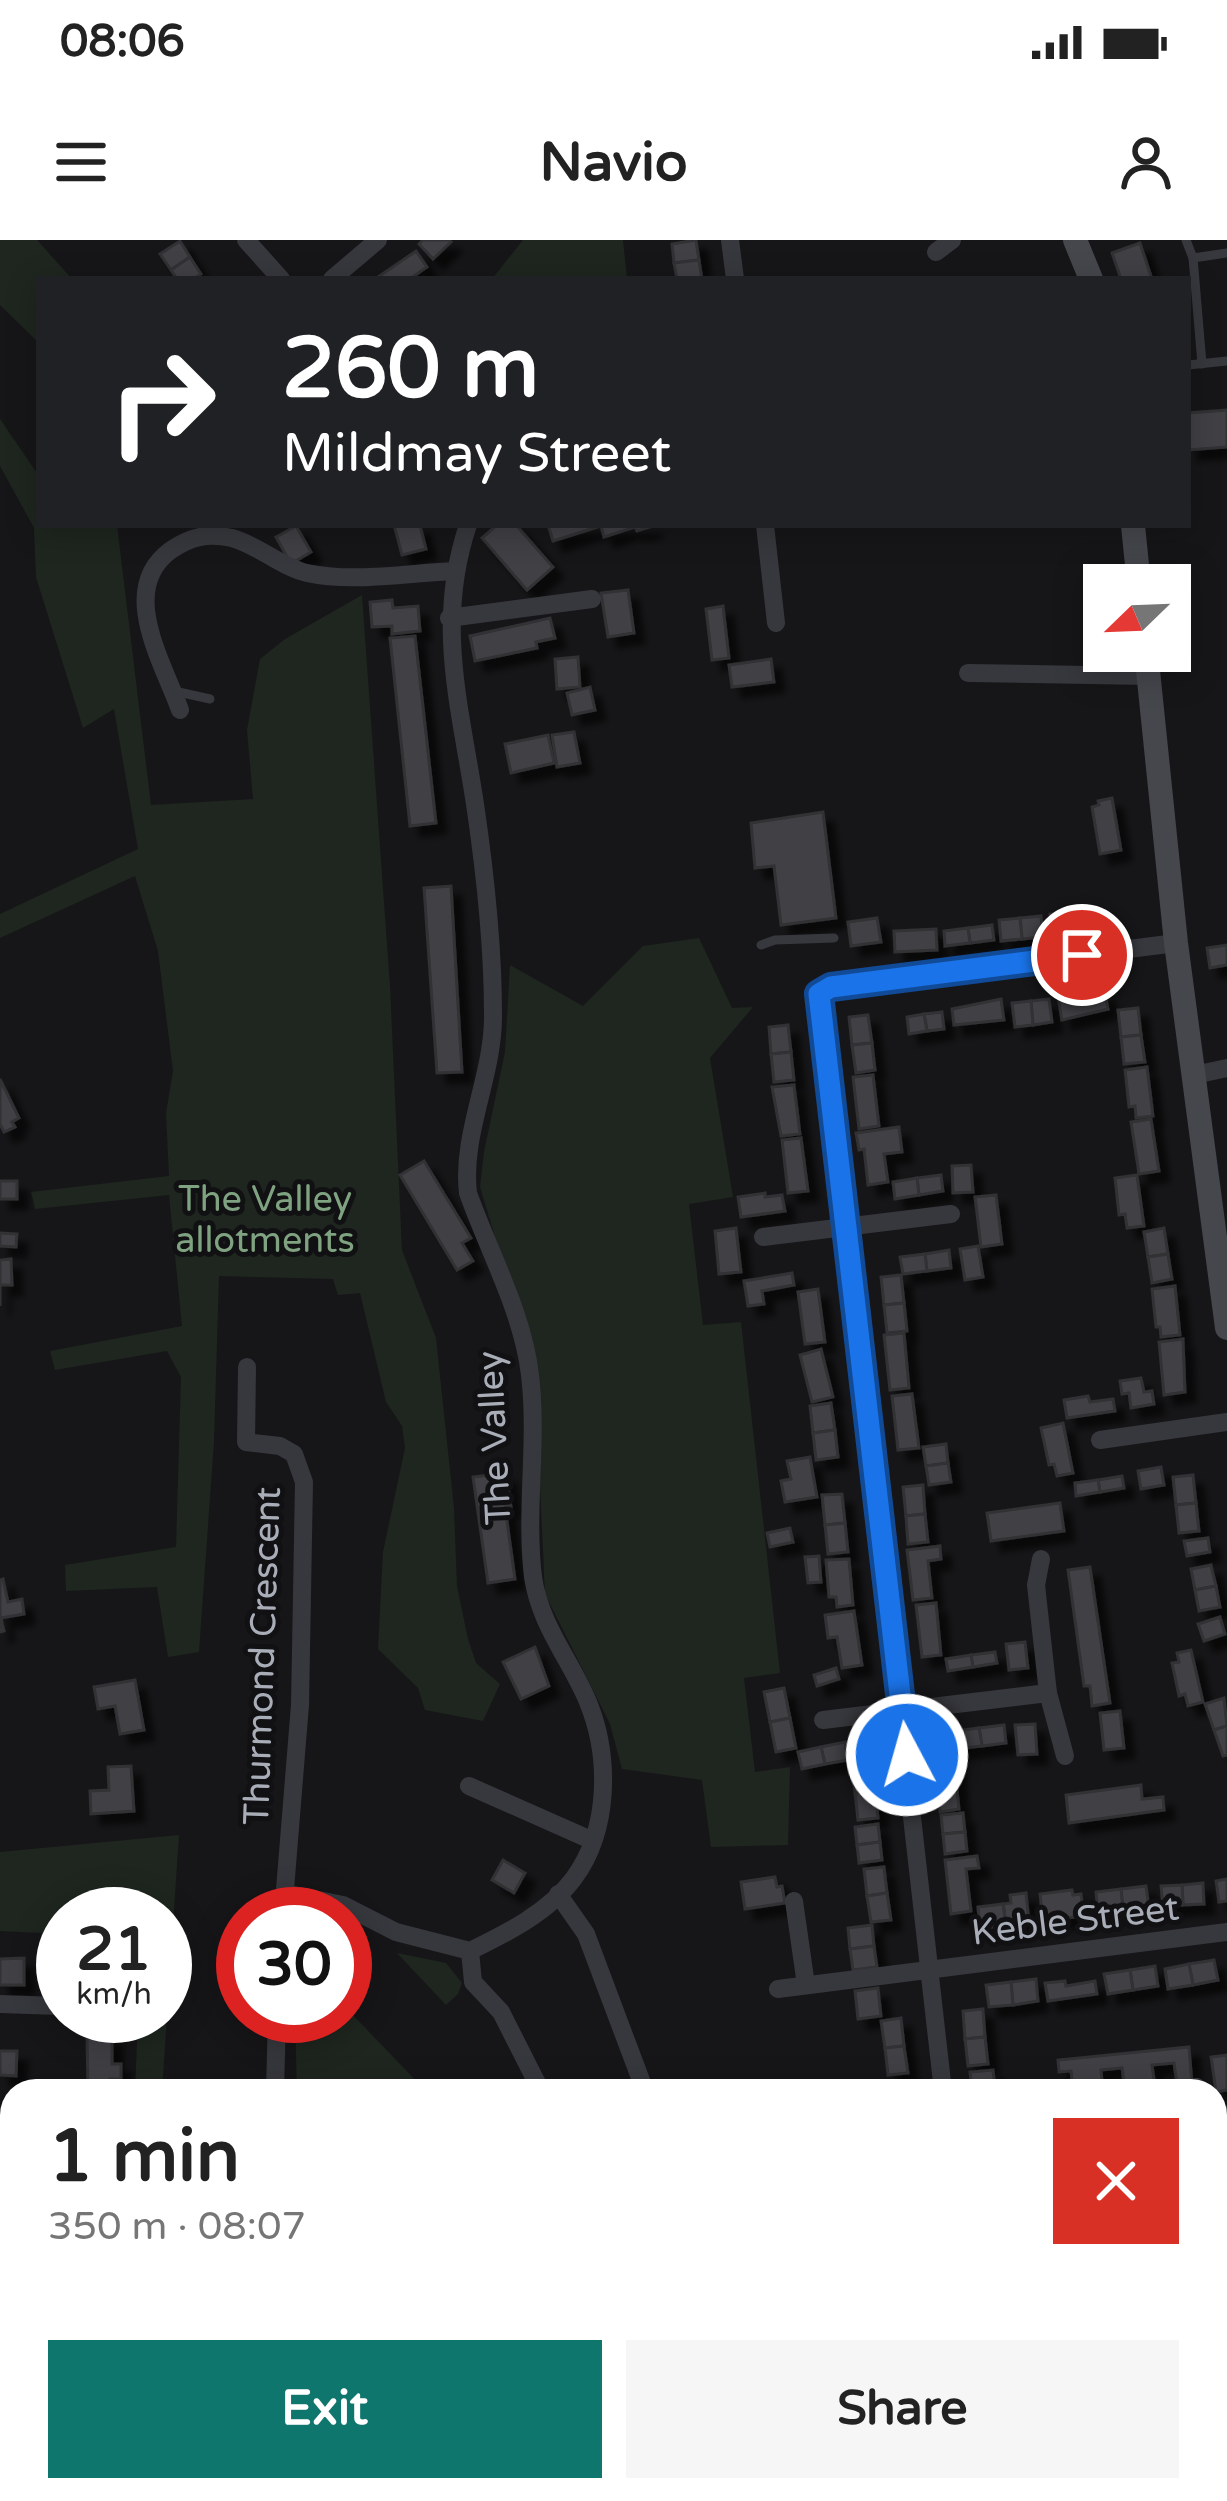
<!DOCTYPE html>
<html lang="en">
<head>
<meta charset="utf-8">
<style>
  body { margin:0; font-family:"Varela Round",sans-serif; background:#f6f6f6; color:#222; height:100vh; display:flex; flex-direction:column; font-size:45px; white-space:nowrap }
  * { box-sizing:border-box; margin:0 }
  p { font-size:39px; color:#767676 }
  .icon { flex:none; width:66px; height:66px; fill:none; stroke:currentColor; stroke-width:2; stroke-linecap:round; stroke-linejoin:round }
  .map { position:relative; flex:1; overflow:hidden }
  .side { position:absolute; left:0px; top:1839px; width:1227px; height:423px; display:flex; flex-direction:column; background:#fff; border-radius:36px 36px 0 0; box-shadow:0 6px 30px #0003 }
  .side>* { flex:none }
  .guide { position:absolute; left:36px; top:36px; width:1155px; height:252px; border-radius:0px; box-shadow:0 6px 30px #0003; background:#202124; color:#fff; overflow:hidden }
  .needle { width:78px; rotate:247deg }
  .fabs { position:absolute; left:1083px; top:324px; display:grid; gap:24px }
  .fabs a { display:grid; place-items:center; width:108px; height:108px; border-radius:0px; background:#fff; box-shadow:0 6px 30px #0003; font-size:60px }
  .speed { position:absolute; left:36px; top:1647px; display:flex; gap:24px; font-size:60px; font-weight:700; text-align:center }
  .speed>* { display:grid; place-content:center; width:156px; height:156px; border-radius:50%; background:#fff; box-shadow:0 6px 30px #0003; line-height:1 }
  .speed small { font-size:30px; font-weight:400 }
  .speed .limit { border:18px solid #d22; background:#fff; color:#111 }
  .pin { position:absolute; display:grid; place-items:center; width:102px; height:102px; color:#fff; margin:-51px; border:6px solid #fff; border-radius:50%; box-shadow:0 3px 12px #0007 }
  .me { position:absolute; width:132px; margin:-66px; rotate:354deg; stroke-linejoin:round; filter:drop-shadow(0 0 9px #0008) }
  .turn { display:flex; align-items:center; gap:42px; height:252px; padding:0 48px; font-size:54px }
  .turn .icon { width:156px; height:156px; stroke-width:2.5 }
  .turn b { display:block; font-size:84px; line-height:102px }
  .round { display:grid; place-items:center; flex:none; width:126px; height:126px; border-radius:0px; background:#f6f6f6 }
  .overview { display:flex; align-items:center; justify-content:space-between; height:204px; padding:0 48px }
  h1 { font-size:72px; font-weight:700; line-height:90px }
  .action { display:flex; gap:24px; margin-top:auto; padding:24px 48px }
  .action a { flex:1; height:138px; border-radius:0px; background:#0f766e; color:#fff; font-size:48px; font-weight:700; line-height:138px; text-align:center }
  .action a+a { background:#f6f6f6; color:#222 }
  .status { display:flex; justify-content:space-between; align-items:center; height:84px; padding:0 60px; background:#fff; direction:ltr }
  .status svg { height:33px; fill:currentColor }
  header { display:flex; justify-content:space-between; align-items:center; height:156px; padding:0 48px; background:#fff; font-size:54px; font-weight:700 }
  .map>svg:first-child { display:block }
</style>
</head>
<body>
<div class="status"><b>08:06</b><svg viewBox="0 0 49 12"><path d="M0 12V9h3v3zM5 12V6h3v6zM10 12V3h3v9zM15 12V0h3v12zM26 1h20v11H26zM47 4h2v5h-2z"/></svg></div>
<header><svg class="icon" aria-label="menu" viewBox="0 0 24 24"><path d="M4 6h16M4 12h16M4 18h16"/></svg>Navio<svg class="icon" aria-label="person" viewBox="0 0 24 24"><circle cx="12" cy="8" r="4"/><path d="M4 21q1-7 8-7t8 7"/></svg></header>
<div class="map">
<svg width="1227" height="2261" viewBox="0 0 1227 2261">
  <defs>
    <filter id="shadow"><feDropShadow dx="10" dy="10" stdDeviation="3" flood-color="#0009"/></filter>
  </defs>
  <rect width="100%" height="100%" fill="#161618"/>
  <g fill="#1e261f">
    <polygon points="0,0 37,0 72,39 39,39 39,103 0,65"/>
    <polygon points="523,0 623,0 627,39 492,39"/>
    <polygon points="0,179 39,236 39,285 117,285 151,565 253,559 247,490 260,419 285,399 362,355 390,746 402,1010 436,1098 454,1268 457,1346 468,1399 476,1423 500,1444 483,1481 425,1470 418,1448 378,1409 383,1312 405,1208 402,1186 386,1162 360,1053 338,1055 333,1039 219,1036 214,1202 199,1412 168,1417 157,1347 66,1351 65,1325 176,1307 181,1137 167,1111 55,1130 50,1111 182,1086 169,955 35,969 31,952 169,936 166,873 173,831 158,711 135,636 0,698 0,674 138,609 114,469 83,488 36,337 34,288 0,226"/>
    <polygon points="699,698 732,768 753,767 710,818 733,957 689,964 703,1085 741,1082 780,1433 744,1438 755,1532 790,1527 788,1605 711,1607 702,1540 622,1529 610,1484 545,1354 538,1202 495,997 480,947 484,912 505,812 510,725 583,766 643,706"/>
    <polygon points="179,1595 162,1851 135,1851 138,1776 165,1776 165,1674 63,1674 63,1694 0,1691 0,1612"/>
    <polygon points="397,1713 446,1723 462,1743 458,1754 446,1765"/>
    <polygon points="345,1767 426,1851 297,1851 295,1776 345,1776"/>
    <polygon points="337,2250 394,2250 415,2259 332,2261"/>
  </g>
  <g fill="#404145" stroke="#303034" stroke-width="3" filter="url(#shadow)">
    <polygon points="423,0 449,0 451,2 433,19 419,4"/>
    <polygon points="696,0 699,20 674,23 672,4"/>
    <polygon points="180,1 190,17 171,30 160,14"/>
    <polygon points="1140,3 1152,39 1121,39 1112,13"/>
    <polygon points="416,11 427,27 410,39 375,39"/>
    <polygon points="190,17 201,34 193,39 177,39 171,30"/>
    <polygon points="699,20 702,39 677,39 674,23"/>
    <polygon points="1227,170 1227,207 1188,210 1188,173"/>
    <polygon points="394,285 420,285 426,309 402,315"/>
    <polygon points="497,285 516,285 553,327 527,350 482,298"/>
    <polygon points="548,285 652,285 653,286 637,291 635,287 604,297 601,286 553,301"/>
    <polygon points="296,286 311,312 291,324 276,297"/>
    <polygon points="628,350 634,393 608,397 601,353"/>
    <polygon points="392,360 393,368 418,366 420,391 392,394 392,386 372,387 370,362"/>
    <polygon points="723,366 729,418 712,420 706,369"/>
    <polygon points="550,378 555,398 536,402 537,408 475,421 470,396"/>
    <polygon points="415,396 436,583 410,586 390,398"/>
    <polygon points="578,417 580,447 557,449 555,419"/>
    <polygon points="771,419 774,442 732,447 729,425"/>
    <polygon points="590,447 595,470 572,475 567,453"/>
    <polygon points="574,492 580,523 557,527 552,495"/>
    <polygon points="548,495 554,523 511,533 505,504"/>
    <polygon points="1112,558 1121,610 1100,614 1092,567 1099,565 1098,561"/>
    <polygon points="823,572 836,678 781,685 774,626 755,628 751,583"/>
    <polygon points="451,646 462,832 437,833 424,648"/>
    <polygon points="1100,670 1102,685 1076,688 1075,672"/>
    <polygon points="1075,672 1076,688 1052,690 1050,674"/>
    <polygon points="1041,676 1043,697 1022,699 1020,678"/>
    <polygon points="877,678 881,702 851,706 848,682"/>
    <polygon points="1020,678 1022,699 1001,701 999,680"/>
    <polygon points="992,685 994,700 970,703 968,688"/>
    <polygon points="968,688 970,703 945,706 944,691"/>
    <polygon points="936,689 937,710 895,712 894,691"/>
    <polygon points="1227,705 1227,725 1210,728 1207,708"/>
    <polygon points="1105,752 1108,769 1062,780 1058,757 1076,753 1077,761"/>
    <polygon points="1001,759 1004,780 954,785 952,769"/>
    <polygon points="1049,759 1052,782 1033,785 1031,761"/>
    <polygon points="1031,761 1033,785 1015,787 1012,763"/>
    <polygon points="1138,768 1141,795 1121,797 1118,770"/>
    <polygon points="942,772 944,789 927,791 924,774"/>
    <polygon points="924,774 927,791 909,794 907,777"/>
    <polygon points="868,775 872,803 852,805 849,777"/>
    <polygon points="788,785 791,812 771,814 769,787"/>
    <polygon points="1141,795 1145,822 1124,824 1121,797"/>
    <polygon points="872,803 875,830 856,833 852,805"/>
    <polygon points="791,812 794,840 774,842 771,814"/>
    <polygon points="1147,827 1153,876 1136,878 1135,866 1129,867 1125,830"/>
    <polygon points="873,835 879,886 859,889 853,837"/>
    <polygon points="0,839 19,878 12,882 15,887 4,892 0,884"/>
    <polygon points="794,845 800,894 781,896 772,847"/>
    <polygon points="1151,879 1159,931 1139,934 1131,882"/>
    <polygon points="899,887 902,912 884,914 888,942 868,945 864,909 859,910 856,893"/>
    <polygon points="801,898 808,951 788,953 782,900"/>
    <polygon points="424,921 471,998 462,1003 473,1021 457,1030 400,935"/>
    <polygon points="971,925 973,952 953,953 952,926"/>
    <polygon points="941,935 943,951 919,955 917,938"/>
    <polygon points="1137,935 1144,986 1127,988 1125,974 1119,975 1115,938"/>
    <polygon points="917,938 919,955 895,959 893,942"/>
    <rect x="0" y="941" width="17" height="18"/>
    <polygon points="765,953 765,957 782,955 785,971 741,977 738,957"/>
    <polygon points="996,955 1002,1004 981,1007 975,957"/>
    <polygon points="736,988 741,1032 719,1034 715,991"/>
    <polygon points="1164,988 1168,1014 1148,1017 1144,992"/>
    <polygon points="0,993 17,994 16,1007 0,1006"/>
    <polygon points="978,1006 983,1037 965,1040 960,1009"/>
    <polygon points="949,1010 951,1028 927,1031 925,1014"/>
    <polygon points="925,1014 927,1031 903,1034 900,1017"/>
    <polygon points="1168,1014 1172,1039 1152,1043 1148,1017"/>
    <polygon points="11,1019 12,1045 0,1045 0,1066 0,1020"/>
    <polygon points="792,1033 794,1045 762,1051 764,1064 748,1066 744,1041"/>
    <polygon points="901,1035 904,1063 884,1065 881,1037"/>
    <polygon points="1175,1046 1180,1095 1161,1097 1160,1087 1156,1087 1152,1049"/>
    <polygon points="818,1049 825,1102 805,1104 798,1052"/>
    <polygon points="904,1063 907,1091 887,1093 884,1065"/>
    <polygon points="904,1093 909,1148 890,1150 884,1095"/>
    <polygon points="1183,1099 1185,1152 1164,1155 1159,1102"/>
    <polygon points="821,1109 833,1157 812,1162 800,1115"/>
    <polygon points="1141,1138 1144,1152 1152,1151 1154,1164 1131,1168 1129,1153 1122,1154 1120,1141"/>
    <polygon points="912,1154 919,1208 898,1210 892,1156"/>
    <polygon points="1088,1156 1090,1162 1113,1159 1115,1171 1067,1178 1064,1160"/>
    <polygon points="831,1163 835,1190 813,1193 810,1166"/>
    <polygon points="1063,1183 1073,1233 1057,1236 1054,1224 1049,1225 1041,1188"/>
    <polygon points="835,1190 838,1217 816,1220 813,1193"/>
    <polygon points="946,1204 948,1223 926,1226 923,1207"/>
    <polygon points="810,1217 817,1257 785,1262 781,1241 791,1239 787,1221"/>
    <polygon points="948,1223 951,1242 929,1245 926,1226"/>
    <polygon points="1161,1227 1164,1245 1141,1249 1138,1231"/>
    <polygon points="506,1233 511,1267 505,1267 515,1339 488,1343 473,1237"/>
    <polygon points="1193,1235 1196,1263 1176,1265 1173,1237"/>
    <polygon points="1122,1236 1124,1248 1100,1252 1098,1240"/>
    <polygon points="1098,1240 1100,1252 1076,1256 1075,1243"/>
    <polygon points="923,1245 925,1274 906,1276 903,1247"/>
    <polygon points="842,1254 845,1283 825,1285 822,1255"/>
    <polygon points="1060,1263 1064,1291 991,1301 987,1273"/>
    <polygon points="1196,1263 1199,1291 1179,1293 1176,1265"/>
    <polygon points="925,1274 928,1302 908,1304 906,1276"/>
    <polygon points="845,1283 848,1312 828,1314 825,1285"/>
    <polygon points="790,1288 793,1302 770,1307 767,1293"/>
    <polygon points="1208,1298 1210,1312 1187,1316 1184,1301"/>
    <polygon points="940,1306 941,1319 928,1321 932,1358 913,1360 907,1310"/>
    <polygon points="819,1316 821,1342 808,1343 805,1317"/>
    <polygon points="849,1319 853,1365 837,1367 836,1357 829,1357 826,1320"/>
    <polygon points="1211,1325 1216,1346 1195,1350 1191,1329"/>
    <polygon points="1090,1327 1110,1463 1092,1466 1090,1446 1084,1446 1068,1330"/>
    <polygon points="3,1339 8,1362 22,1359 24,1374 1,1378 4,1391 0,1392 0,1340"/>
    <polygon points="1216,1346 1220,1367 1199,1371 1195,1350"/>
    <polygon points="936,1363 941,1415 922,1417 916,1365"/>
    <polygon points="854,1371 862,1425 842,1428 837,1397 828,1398 825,1375"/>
    <polygon points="1220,1377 1225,1394 1204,1401 1198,1384"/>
    <polygon points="1025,1402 1028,1428 1009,1430 1006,1404"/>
    <polygon points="535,1407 549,1446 521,1459 503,1422"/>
    <polygon points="1191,1410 1203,1462 1188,1466 1185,1454 1179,1456 1172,1423 1179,1422 1177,1413"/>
    <polygon points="995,1412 997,1423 973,1427 971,1415"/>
    <polygon points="971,1415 973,1427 948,1431 946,1419"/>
    <polygon points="836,1428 839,1439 817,1446 814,1435"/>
    <polygon points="135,1440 144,1490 120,1494 115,1466 98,1469 94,1447"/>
    <polygon points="784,1448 790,1478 770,1482 764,1452"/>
    <polygon points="1224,1458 1227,1486 1214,1490 1205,1464"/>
    <polygon points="1120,1471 1124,1508 1104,1510 1100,1473"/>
    <polygon points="790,1478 796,1508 776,1512 770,1482"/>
    <polygon points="1035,1484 1037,1514 1018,1515 1015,1485"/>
    <polygon points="1004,1485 1006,1503 982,1506 979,1488"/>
    <polygon points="1227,1486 1227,1515 1223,1516 1214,1490"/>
    <polygon points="979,1488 982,1506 957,1509 955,1491"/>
    <polygon points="845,1502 848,1520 825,1524 821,1507"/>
    <polygon points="821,1507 825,1524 802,1529 798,1512"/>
    <polygon points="953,1513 959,1569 940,1572 933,1515"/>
    <polygon points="872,1525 875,1551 855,1553 852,1527"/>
    <polygon points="131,1526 134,1571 91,1574 90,1551 109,1550 108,1527"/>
    <polygon points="1141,1545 1142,1559 1163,1557 1164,1570 1069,1583 1066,1555"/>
    <polygon points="875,1551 878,1578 858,1580 855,1553"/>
    <polygon points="963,1573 965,1592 943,1594 941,1575"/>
    <polygon points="878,1584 880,1602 857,1605 855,1587"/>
    <polygon points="965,1592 967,1611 945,1614 943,1594"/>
    <polygon points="880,1602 882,1620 859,1623 857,1605"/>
    <polygon points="977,1616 979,1628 966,1629 971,1671 951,1674 945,1620"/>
    <polygon points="503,1620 525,1633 514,1653 492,1640"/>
    <polygon points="884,1627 887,1653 867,1656 864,1629"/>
    <polygon points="775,1637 777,1647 782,1646 785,1663 745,1669 741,1642"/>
    <polygon points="1227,1639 1227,1661 1219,1662 1216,1641"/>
    <polygon points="1203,1643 1204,1664 1183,1665 1182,1645"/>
    <polygon points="1182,1645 1183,1665 1163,1667 1161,1646"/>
    <polygon points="1146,1646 1149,1668 1123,1671 1121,1649"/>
    <polygon points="1121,1649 1123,1671 1098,1674 1096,1652"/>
    <polygon points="1072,1650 1073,1655 1081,1654 1084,1676 1043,1681 1040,1654"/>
    <polygon points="887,1653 891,1680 871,1682 867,1656"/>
    <polygon points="1026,1653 1029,1682 1006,1685 1003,1664 1011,1663 1010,1655"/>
    <polygon points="1003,1664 1006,1685 980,1689 978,1667"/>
    <polygon points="872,1685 874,1706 850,1709 848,1688"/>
    <polygon points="874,1706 877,1727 853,1730 850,1709"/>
    <polygon points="24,1718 24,1745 0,1745 0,1719"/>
    <polygon points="1214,1720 1218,1740 1193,1745 1189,1724"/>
    <polygon points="1189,1724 1193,1745 1168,1749 1165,1729"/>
    <polygon points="1155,1726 1158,1746 1133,1750 1130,1730"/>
    <polygon points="1130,1730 1133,1750 1108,1754 1104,1734"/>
    <polygon points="1036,1739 1038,1761 1013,1765 1011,1742"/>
    <polygon points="1065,1741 1066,1746 1095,1741 1097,1754 1048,1761 1045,1743"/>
    <polygon points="1011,1742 1013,1765 989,1767 986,1745"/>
    <polygon points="878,1748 881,1776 858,1779 855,1751"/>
    <polygon points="983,1769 985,1797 965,1799 963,1771"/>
    <polygon points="91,1776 115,1776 115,1789 90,1789"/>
    <polygon points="901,1778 904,1806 885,1808 881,1781"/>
    <polygon points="112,1796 112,1824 121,1824 121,1839 110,1839 110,1851 88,1851 87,1797"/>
    <polygon points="985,1797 988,1824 968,1826 965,1799"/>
    <polygon points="904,1806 908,1833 888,1835 885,1808"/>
    <polygon points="1189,1807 1192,1844 1177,1845 1174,1823 1152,1825 1155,1847 1125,1850 1122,1828 1101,1830 1103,1851 1073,1851 1071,1831 1059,1832 1058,1820"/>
    <polygon points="0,1811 17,1811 16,1836 0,1835"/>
    <polygon points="1227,1815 1227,1850 1216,1852 1211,1817"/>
    <polygon points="993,1830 995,1848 972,1851 970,1832"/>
    <polygon points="908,1841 910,1851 885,1851 884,1844"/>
    <polygon points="1227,1867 1227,1903 1226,1903 1218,1869"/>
    <polygon points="1227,1933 1227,1972 1219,1974 1215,1935"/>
    <polygon points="1219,2000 1225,2039 1215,2040 1215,2001"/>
    <polygon points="1226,2054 1227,2093 1215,2094 1215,2055"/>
    <polygon points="1227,2101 1227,2148 1215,2149 1215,2102"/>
    <polygon points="1227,2201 1227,2236 1223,2237 1218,2202"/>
    <polygon points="447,2250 476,2250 491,2254 489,2261 444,2261"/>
    <polygon points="928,2250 952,2250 954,2261 929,2261"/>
    <polygon points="1021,2250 1044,2250 1046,2261 1023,2261"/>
  </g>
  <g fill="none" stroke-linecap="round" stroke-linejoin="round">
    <g stroke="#37383d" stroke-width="9">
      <polyline points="1186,0 1193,18 1202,124"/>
      <polyline points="1193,18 1227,13"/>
      <polyline points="1188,125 1227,121"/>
      <polyline points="174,451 210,459"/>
      <polyline points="761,705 775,700 834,698"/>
    </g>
    <g stroke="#37383d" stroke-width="18">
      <polyline points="246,0 281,39"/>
      <polyline points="730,0 735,39"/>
      <polyline points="936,12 952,0"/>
      <polyline points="332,39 378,0"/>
      <polyline points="765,285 776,383"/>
      <polyline points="449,378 592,359"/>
      <polyline points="968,433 1148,436"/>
      <path d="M180,470C163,422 117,349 171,310C192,296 208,293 232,298C258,305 281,327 307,333C352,343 408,333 454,331"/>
      <polyline points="1194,835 1227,828"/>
      <polyline points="763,997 951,974"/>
      <polyline points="247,1127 246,1202 280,1206 294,1214 304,1242 300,1465 283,1674"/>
      <polyline points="1100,1200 1227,1182"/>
      <polyline points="1048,1453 1065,1516"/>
      <polyline points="823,1480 1048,1453 1036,1345 1041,1319"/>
      <polyline points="469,1546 591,1600"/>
      <path d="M284,1653L343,1665L396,1692L470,1711C507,1693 549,1672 574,1638C610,1589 610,1516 588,1462C570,1419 540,1385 533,1337C525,1270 538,1202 530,1135C523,1073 489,1012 468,953C461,893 494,835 493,774C493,705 485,632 475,564C460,465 435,383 468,285"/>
      <polyline points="558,1654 586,1694 645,1851"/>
      <polyline points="794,1661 806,1745"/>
      <polyline points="470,1711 473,1742 501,1772 541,1851"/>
      <polyline points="778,1749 1227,1692"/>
      <polyline points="0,1764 59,1766"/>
      <polyline points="275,1851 277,1776"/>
      <polyline points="943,1851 819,755 831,747 1176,703"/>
      <polyline points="1145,1851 1197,1847"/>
      <polyline points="0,1941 12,1950"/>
      <polyline points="1215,2168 1227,2167"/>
      <polyline points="734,2250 740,2261"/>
      <polyline points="988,2250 989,2261"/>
      <polyline points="1196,2250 1197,2261"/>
    </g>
    <g stroke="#45474d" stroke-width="24">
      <polyline points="1075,0 1091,39"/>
      <polyline points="1133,285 1139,345"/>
      <polyline points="1146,411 1176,703 1227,1088"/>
    </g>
  </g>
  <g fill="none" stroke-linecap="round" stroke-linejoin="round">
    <g stroke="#114b97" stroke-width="30">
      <polyline id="route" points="907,1515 819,754 831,747 1082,715"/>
    </g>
    <use href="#route" stroke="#1a73e8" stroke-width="21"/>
  </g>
  <g text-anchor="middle" stroke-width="10" stroke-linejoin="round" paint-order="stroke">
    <g font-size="36" fill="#7fa381" stroke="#111113">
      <text x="265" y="971">The Valley<tspan x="265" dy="41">allotments</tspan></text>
    </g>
    <g font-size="36" fill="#a8adb8" stroke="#111113">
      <text transform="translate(493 1198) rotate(-93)" y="13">The Valley</text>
      <text transform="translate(261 1416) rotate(-88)" y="13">Thurmond Crescent</text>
      <text transform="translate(1075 1679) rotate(-7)" y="13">Keble Street</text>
    </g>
  </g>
</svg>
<div class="fabs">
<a><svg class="needle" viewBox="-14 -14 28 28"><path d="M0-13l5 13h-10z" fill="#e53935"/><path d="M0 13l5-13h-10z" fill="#767676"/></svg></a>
</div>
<div class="speed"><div>21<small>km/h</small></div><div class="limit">30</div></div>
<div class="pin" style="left:1082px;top:715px;background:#d93025"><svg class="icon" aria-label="arrive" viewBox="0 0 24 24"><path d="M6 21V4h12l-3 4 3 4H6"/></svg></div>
<svg class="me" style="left:907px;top:1515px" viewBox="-20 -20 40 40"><circle r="17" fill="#1a73e8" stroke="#fff" stroke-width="3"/><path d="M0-11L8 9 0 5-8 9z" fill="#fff"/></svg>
<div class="guide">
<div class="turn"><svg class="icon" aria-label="right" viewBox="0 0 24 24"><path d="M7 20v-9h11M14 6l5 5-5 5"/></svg><div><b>260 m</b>Mildmay Street</div></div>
</div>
<section class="side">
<div class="overview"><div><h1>1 min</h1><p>350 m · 08:07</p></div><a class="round" style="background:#d93025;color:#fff"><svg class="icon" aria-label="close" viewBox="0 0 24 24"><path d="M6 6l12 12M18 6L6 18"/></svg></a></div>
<div class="action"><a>Exit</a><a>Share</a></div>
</section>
</div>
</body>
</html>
